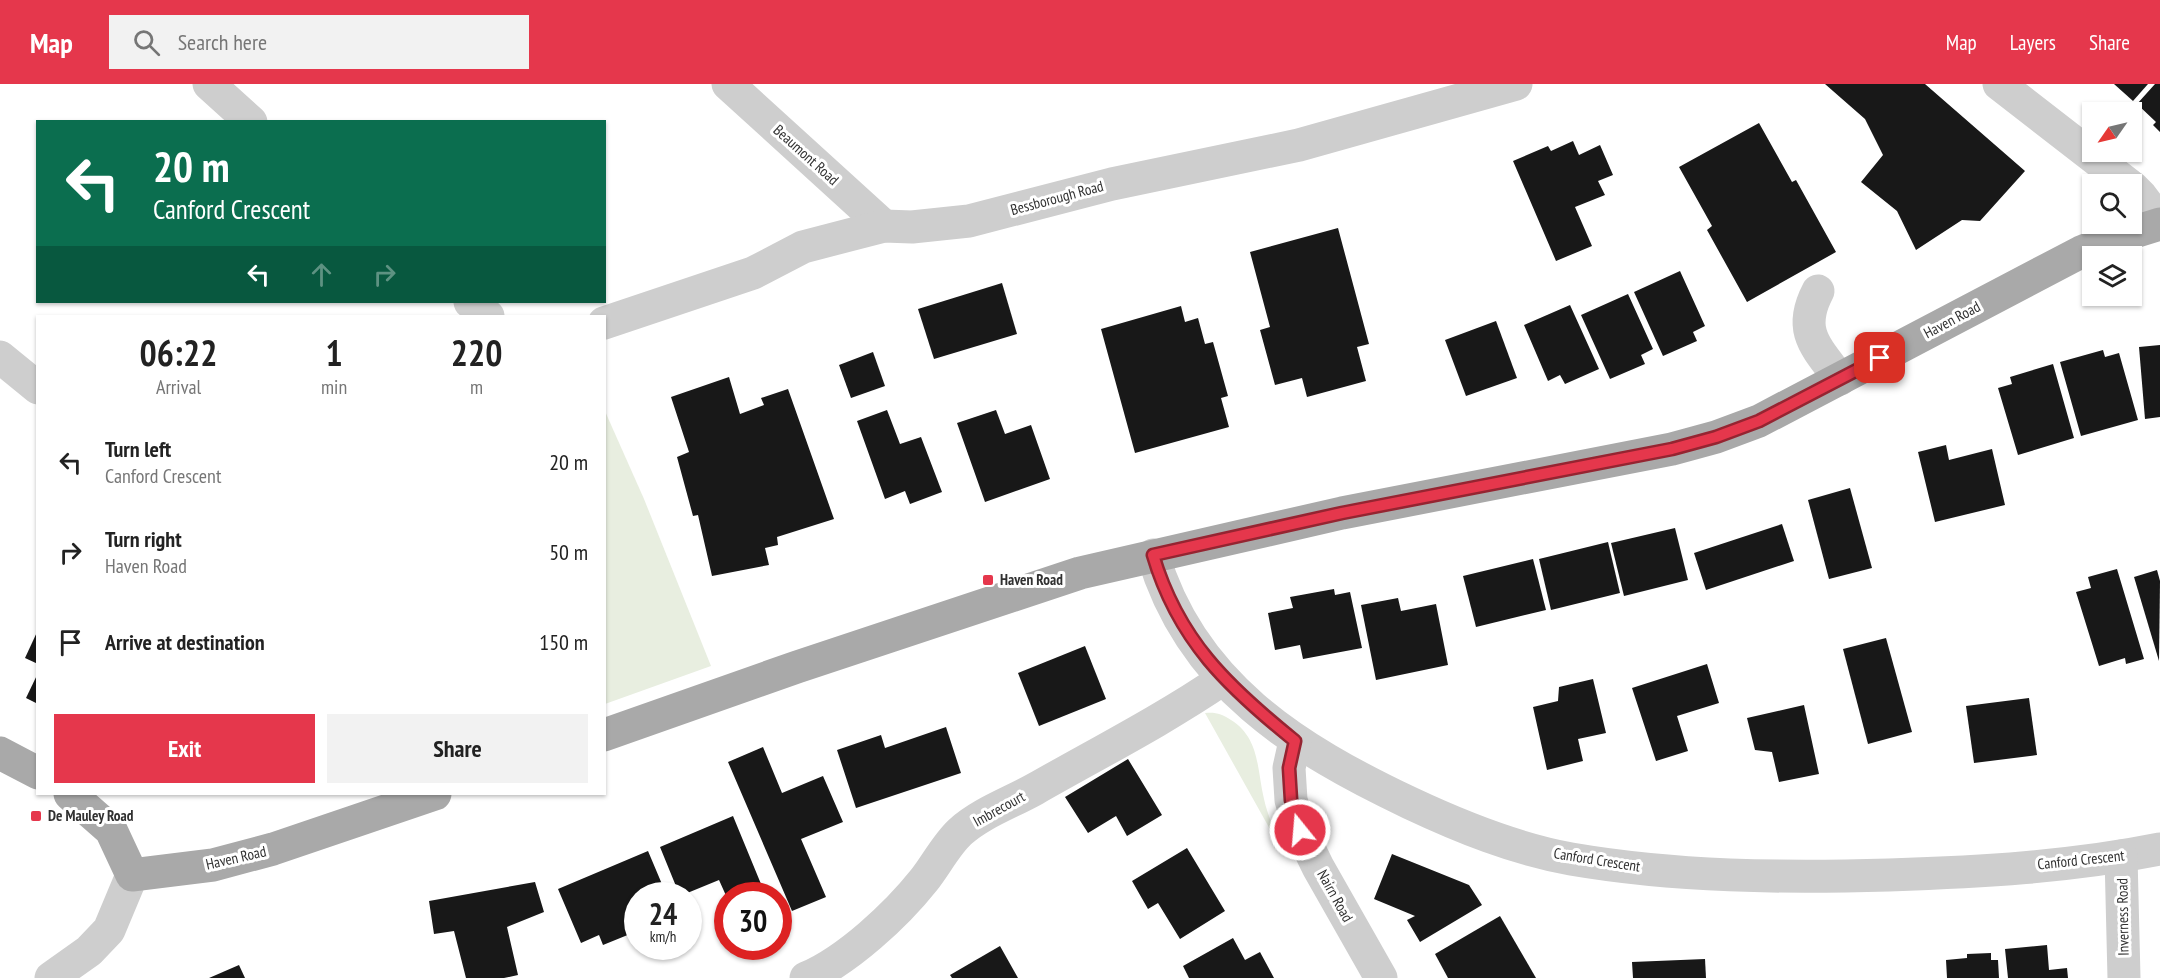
<!DOCTYPE html>
<html lang="en">
<head>
<meta charset="utf-8">
<style>
  body { margin:0; font-family:"PT Sans Narrow",sans-serif; background:#f2f2f2; color:#222; height:100vh; display:flex; flex-direction:column; font-size:22px; white-space:nowrap }
  * { box-sizing:border-box; margin:0 }
  p { font-size:20px; color:#767676 }
  .icon { flex:none; width:33px; height:33px; fill:none; stroke:currentColor; stroke-width:2; stroke-linecap:round; stroke-linejoin:round }
  .map { position:relative; flex:1; overflow:hidden }
  .sheet { position:absolute; left:36px; top:231px; width:570px; height:480px; display:flex; flex-direction:column; background:#fff; border-radius:0px; box-shadow:0 2px 4px #0004 }
  .sheet>* { flex:none }
  .hud { position:absolute; left:36px; top:36px; width:570px; height:183px; border-radius:0px; box-shadow:0 2px 4px #0004; background:#0b6e4f; color:#fff; overflow:hidden }
  .needle { width:39px; rotate:236deg }
  .tools { position:absolute; left:2082px; top:18px; display:grid; gap:12px }
  .tools a { display:grid; place-items:center; width:60px; height:60px; border-radius:0px; background:#fff; box-shadow:0 2px 4px #0004; font-size:30px }
  .speed { position:absolute; left:624px; top:798px; display:flex; gap:12px; font-size:30px; font-weight:700; text-align:center }
  .speed>* { display:grid; place-content:center; width:78px; height:78px; border-radius:50%; background:#fff; box-shadow:0 2px 4px #0004; line-height:1 }
  .speed small { font-size:15px; font-weight:400 }
  .speed .limit { border:9px solid #d22; background:#fff; color:#111 }
  .pin { position:absolute; display:grid; place-items:center; width:51px; height:51px; color:#fff; margin:-26px; border-radius:12px; box-shadow:0 3px 9px #0006 }
  .me { position:absolute; width:66px; margin:-33px; rotate:343deg; stroke-linejoin:round; filter:drop-shadow(0 0 4px #0008) }
  .turn { display:flex; align-items:center; gap:21px; height:126px; padding:0 18px; font-size:27px }
  .turn .icon { width:78px; height:78px; stroke-width:2.5 }
  .turn b { display:block; font-size:42px; line-height:51px }
  .lanes { display:flex; align-items:center; height:57px; padding:0 18px; background:#0003; justify-content:center; gap:30px; direction:ltr }
  .lanes .off { opacity:.35 }
  .eta { display:flex; justify-content:space-evenly; align-items:center; height:102px; text-align:center }
  .eta b { font-size:36px; font-weight:700; line-height:42px }
  .button { display:flex; gap:12px; margin-top:auto; padding:12px 18px }
  .button a { flex:1; height:69px; border-radius:0px; background:#e5374c; color:#fff; font-size:24px; font-weight:700; line-height:69px; text-align:center }
  .button a+a { background:#f2f2f2; color:#222 }
  ul { padding:0; list-style:none }
  li { display:flex; align-items:center; gap:18px; height:90px; padding:0 18px }
  li div { flex:1 }
  li b { display:block; font-size:22px }
  li em { font-style:normal }
  header { display:flex; align-items:center; gap:36px; box-sizing:border-box; height:84px; padding:0 30px; background:#e5374c; color:#fff }
  header strong { font-size:28px }
  nav { display:flex; gap:33px; margin-inline-start:auto; font-size:21px }
  .search { width:420px; height:54px; background:#f2f2f2; display:flex; align-items:center; gap:15px; box-sizing:border-box; padding:0 21px; border-radius:0px; color:#767676; font-size:22px }
  .map>svg:first-child { display:block }
</style>
</head>
<body>
<header>
<strong>Map</strong>
<div class="search"><svg class="icon" aria-label="search" viewBox="0 0 24 24"><circle cx="10" cy="10" r="6"/><path d="M15 15l6 6"/></svg>Search here</div>
<nav><a>Map</a><a>Layers</a><a>Share</a></nav>
</header>
<div class="map">
<svg width="2160" height="894" viewBox="0 0 2160 894">
  <rect width="100%" height="100%" fill="#fff"/>
  <g fill="#e8eee0">
    <polygon points="604,325 644,415 711,582 605,620"/>
    <path d="M1205,629C1216,628 1222,630 1231,636C1260,654 1257,686 1264,715C1268,734 1278,753 1285,772Z"/>
  </g>
  <g fill="#181818">
    <polygon points="1825,0 1925,0 2025,87 1980,137 1962,136 1916,166 1897,127 1861,98 1883,71 1865,35"/>
    <polygon points="2114,0 2148,0 2133,17"/>
    <polygon points="2155,0 2160,0 2160,48 2153,41 2156,38 2137,20"/>
    <polygon points="1759,39 1792,98 1796,96 1836,168 1747,218 1707,146 1712,142 1679,83"/>
    <polygon points="1573,57 1579,71 1600,61 1613,91 1598,97 1605,111 1575,123 1592,162 1556,177 1513,77 1548,62 1551,67"/>
    <polygon points="1338,144 1369,260 1357,263 1366,297 1307,313 1302,294 1275,301 1260,246 1270,243 1250,168"/>
    <polygon points="1680,187 1705,242 1693,248 1697,257 1663,272 1634,208"/>
    <polygon points="1002,199 1017,250 934,275 918,225"/>
    <polygon points="1628,210 1653,265 1641,271 1645,280 1610,295 1581,231"/>
    <polygon points="1570,221 1599,285 1565,300 1560,291 1548,297 1524,241"/>
    <polygon points="1181,222 1185,238 1198,234 1205,260 1213,258 1228,312 1221,314 1229,343 1135,369 1101,245"/>
    <polygon points="1496,237 1517,294 1466,312 1445,256"/>
    <polygon points="2160,261 2160,333 2145,335 2139,263"/>
    <polygon points="2103,266 2105,273 2119,269 2138,336 2081,352 2060,278"/>
    <polygon points="873,268 885,302 851,314 839,281"/>
    <polygon points="2053,280 2074,354 2018,371 1998,304 2012,300 2010,293"/>
    <polygon points="729,293 740,330 764,321 761,314 788,305 834,435 777,453 778,461 765,464 769,481 712,492 698,431 693,432 677,373 689,368 671,313"/>
    <polygon points="887,326 900,360 921,353 942,408 910,420 905,407 885,415 857,337"/>
    <polygon points="996,326 1005,350 1031,341 1050,395 985,418 957,339"/>
    <polygon points="1946,361 1949,376 1992,365 2005,421 1935,438 1918,368"/>
    <polygon points="1850,404 1872,484 1829,495 1808,416"/>
    <polygon points="1782,440 1794,477 1706,506 1694,469"/>
    <polygon points="1675,444 1688,496 1624,512 1611,459"/>
    <polygon points="1608,458 1620,509 1551,526 1539,475"/>
    <polygon points="1533,475 1546,526 1476,543 1463,492"/>
    <polygon points="2117,485 2144,575 2126,580 2125,574 2099,582 2076,508 2091,504 2088,493"/>
    <polygon points="2157,486 2160,497 2159,577 2134,493"/>
    <polygon points="1334,505 1335,511 1350,508 1362,564 1303,575 1300,561 1275,566 1268,529 1293,524 1290,513"/>
    <polygon points="1398,514 1401,527 1436,520 1448,581 1376,596 1361,521"/>
    <polygon points="38,546 38,580 25,574"/>
    <polygon points="1886,554 1912,648 1868,660 1843,565"/>
    <polygon points="1085,562 1106,615 1039,642 1018,589"/>
    <polygon points="1707,580 1719,619 1677,632 1688,667 1656,677 1632,604"/>
    <polygon points="38,589 38,620 26,614"/>
    <polygon points="1593,595 1606,649 1578,655 1583,677 1547,686 1533,623 1558,617 1559,603"/>
    <polygon points="2029,614 2037,671 1974,679 1966,622"/>
    <polygon points="1804,621 1819,690 1779,698 1772,668 1755,666 1747,634"/>
    <polygon points="946,643 961,689 856,724 837,666 881,651 885,664"/>
    <polygon points="763,663 782,709 823,692 843,738 801,755 826,813 792,827 728,678"/>
    <polygon points="1128,675 1162,731 1127,752 1116,732 1088,749 1065,713"/>
    <polygon points="733,732 766,812 728,812 728,816 719,796 680,812 660,763"/>
    <polygon points="1187,764 1225,827 1180,855 1158,819 1148,825 1132,797"/>
    <polygon points="648,767 667,812 638,812 638,855 635,848 603,861 599,851 581,859 558,805"/>
    <polygon points="1392,770 1469,801 1482,821 1420,858 1407,836 1415,832 1374,815"/>
    <polygon points="535,798 544,828 507,843 518,891 504,894 466,894 454,847 434,850 429,817"/>
    <polygon points="1500,832 1536,894 1448,894 1435,870"/>
    <polygon points="1233,854 1245,876 1260,868 1274,894 1189,894 1183,882"/>
    <polygon points="2047,861 2049,886 2067,884 2068,894 2008,894 2005,865"/>
    <polygon points="1000,862 1018,894 952,894 950,891"/>
    <polygon points="1991,869 1991,876 1998,876 1999,894 1947,894 1946,876 1967,874 1967,870"/>
    <polygon points="1705,875 1706,894 1633,894 1632,878"/>
    <polygon points="239,881 245,894 209,894"/>
  </g>
  <g fill="none" stroke-linecap="round" stroke-linejoin="round">
    <g stroke="#cecece" stroke-width="33">
      <polyline points="209,0 251,38"/>
      <polyline points="728,0 884,142"/>
      <polyline points="1999,0 2128,100"/>
      <polyline points="2132,103 2141,112 2160,137"/>
      <path d="M1818,207C1797,247 1816,263 1840,295"/>
      <polyline points="470,218 488,232"/>
      <polyline points="604,239 753,189 803,163 849,151 884,142 912,143 969,137 1112,100 1299,61 1516,0"/>
      <polyline points="0,273 38,304"/>
      <path d="M1153,471C1191,600 1296,665 1410,719C1461,743 1515,765 1571,775C1676,793 1783,794 1889,791C1979,788 2071,783 2160,765"/>
      <polyline points="1295,657 1289,684 1291,716 1300,746 1318,783 1381,894"/>
      <polyline points="2121,772 2124,894"/>
      <polyline points="51,894 89,867 109,846 132,791"/>
      <path d="M806,894C847,877 897,830 924,796C936,781 946,761 960,748C981,729 1010,719 1035,705C1098,669 1163,636 1223,595"/>
    </g>
    <g stroke="#a9a9a9" stroke-width="33">
      <polyline points="604,651 797,583 1080,489 1342,429 1672,365 1716,353 1759,337 2081,168 2115,154 2160,140"/>
      <polyline points="0,669 38,689"/>
      <polyline points="70,710 111,746 132,791 213,781 273,765 435,710"/>
    </g>
  </g>
  <g fill="none" stroke-linecap="round" stroke-linejoin="round">
    <g stroke="#952431" stroke-width="15">
      <path id="route" d="M1300,746L1291,716L1289,684L1295,657C1228,603 1178,556 1153,471L1342,429L1672,365L1716,353L1759,337L1880,274"/>
    </g>
    <use href="#route" stroke="#e5374c" stroke-width="10"/>
  </g>
  <g fill="#e5374c" stroke="#fff" stroke-width="2">
    <rect x="982" y="490" width="12" height="12" rx="3"/>
    <rect x="30" y="726" width="12" height="12" rx="3"/>
  </g>
  <g text-anchor="middle" stroke-width="6" stroke-linejoin="round" paint-order="stroke">
    <g font-size="15" fill="#313131" stroke="#fff">
      <text transform="translate(806 71) rotate(42)" y="5">Beaumont Road</text>
      <text transform="translate(1057 114) rotate(-15)" y="5">Bessborough Road</text>
      <text transform="translate(1952 236) rotate(-28)" y="5">Haven Road</text>
      <text transform="translate(999 725) rotate(-29)" y="5">Imbrecourt</text>
      <text transform="translate(236 774) rotate(-13)" y="5">Haven Road</text>
      <text transform="translate(1597 776) rotate(9)" y="5">Canford Crescent</text>
      <text transform="translate(2081 776) rotate(-6)" y="5">Canford Crescent</text>
      <text transform="translate(1335 812) rotate(61)" y="5">Nairn Road</text>
      <text transform="translate(2123 833) rotate(-91)" y="5">Inverness Road</text>
    </g>
    <g font-size="15" font-weight="bold" fill="#313131" stroke="#fff" text-anchor="start">
      <text x="1000" y="501">Haven Road</text>
      <text x="48" y="737">De Mauley Road</text>
    </g>
  </g>
</svg>
<div class="tools">
<a><svg class="needle" viewBox="-14 -14 28 28"><path d="M0-13l5 13h-10z" fill="#e53935"/><path d="M0 13l5-13h-10z" fill="#767676"/></svg></a>
<a><svg class="icon" aria-label="search" viewBox="0 0 24 24"><circle cx="10" cy="10" r="6"/><path d="M15 15l6 6"/></svg></a>
<a><svg class="icon" aria-label="layers" viewBox="0 0 24 24"><path d="M12 4l9 5-9 5-9-5zM3 14l9 5 9-5"/></svg></a>
</div>
<div class="speed"><div>24<small>km/h</small></div><div class="limit">30</div></div>
<div class="pin" style="left:1880px;top:274px;background:#d93025"><svg class="icon" aria-label="arrive" viewBox="0 0 24 24"><path d="M6 21V4h12l-3 4 3 4H6"/></svg></div>
<svg class="me" style="left:1300px;top:746px" viewBox="-20 -20 40 40"><circle r="17" fill="#e5374c" stroke="#fff" stroke-width="3"/><path d="M0-11L8 9 0 5-8 9z" fill="#fff"/></svg>
<div class="hud">
<div class="turn"><svg class="icon" aria-label="left" viewBox="0 0 24 24"><path d="M17 20v-9H6M10 6l-5 5 5 5"/></svg><div><b>20 m</b>Canford Crescent</div></div>
<div class="lanes"><svg class="icon" aria-label="left" viewBox="0 0 24 24"><path d="M17 20v-9H6M10 6l-5 5 5 5"/></svg><svg class="icon off" aria-label="ahead" viewBox="0 0 24 24"><path d="M12 20V5M6 11l6-6 6 6"/></svg><svg class="icon off" aria-label="right" viewBox="0 0 24 24"><path d="M7 20v-9h11M14 6l5 5-5 5"/></svg></div>
</div>
<section class="sheet">
<div class="eta">
<div><b>06:22</b><p>Arrival</p></div>
<div><b>1</b><p>min</p></div>
<div><b>220</b><p>m</p></div>
</div>
<ul>
<li><svg class="icon" aria-label="left" viewBox="0 0 24 24"><path d="M17 20v-9H6M10 6l-5 5 5 5"/></svg><div><b>Turn left</b><p>Canford Crescent</p></div><em>20 m</em></li>
<li><svg class="icon" aria-label="right" viewBox="0 0 24 24"><path d="M7 20v-9h11M14 6l5 5-5 5"/></svg><div><b>Turn right</b><p>Haven Road</p></div><em>50 m</em></li>
<li><svg class="icon" aria-label="arrive" viewBox="0 0 24 24"><path d="M6 21V4h12l-3 4 3 4H6"/></svg><div><b>Arrive at destination</b></div><em>150 m</em></li>
</ul>
<div class="button"><a>Exit</a><a>Share</a></div>
</section>
</div>
</body>
</html>
